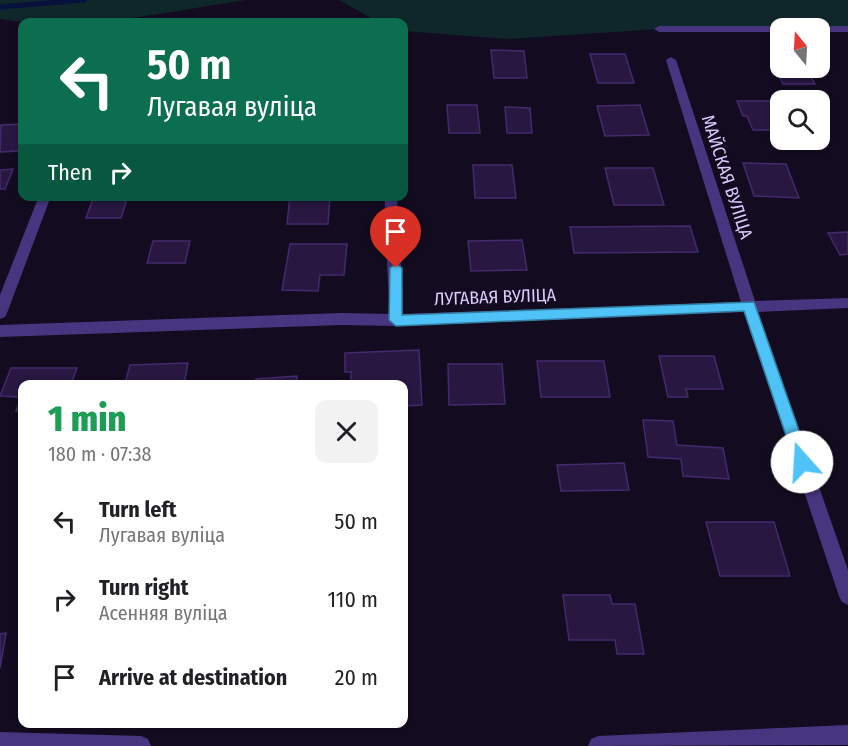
<!DOCTYPE html>
<html lang="en">
<head>
<meta charset="utf-8">
<style>
  body { margin:0; font-family:"Fira Sans Condensed",sans-serif; background:#f2f2f2; color:#202124; height:100vh; display:flex; flex-direction:column; font-size:22px; white-space:nowrap }
  * { box-sizing:border-box; margin:0 }
  p { font-size:20px; color:#757577 }
  .icon { flex:none; width:33px; height:33px; fill:none; stroke:currentColor; stroke-width:2; stroke-linecap:round; stroke-linejoin:round }
  .map { position:relative; flex:1; overflow:hidden }
  .panel { position:absolute; left:18px; top:380px; width:390px; height:348px; display:flex; flex-direction:column; background:#fff; border-radius:12px; box-shadow:0 2px 4px #0004 }
  .panel>* { flex:none }
  .guide { position:absolute; left:18px; top:18px; width:390px; height:183px; border-radius:12px; box-shadow:0 2px 4px #0004; background:#0b6e4f; color:#fff; overflow:hidden }
  .needle { width:39px; rotate:342deg }
  .controls { position:absolute; left:770px; top:18px; display:grid; gap:12px }
  .controls a { display:grid; place-items:center; width:60px; height:60px; border-radius:12px; background:#fff; box-shadow:0 2px 4px #0004; font-size:30px }
  .pin { position:absolute; display:grid; place-items:center; width:51px; height:51px; color:#fff; margin:-62px -26px; border-radius:50% 50% 50% 0; rotate:-45deg; box-shadow:0 0 6px #0007 }
  .pin .icon { rotate:45deg }
  .me { position:absolute; width:66px; margin:-33px; rotate:341deg; stroke-linejoin:round; filter:drop-shadow(0 0 4px #0008) }
  .turn { display:flex; align-items:center; gap:21px; height:126px; padding:0 30px; font-size:27px }
  .turn .icon { width:78px; height:78px; stroke-width:2.5 }
  .turn b { display:block; font-size:42px; line-height:51px }
  .then { display:flex; align-items:center; height:57px; padding:0 30px; background:#0003; gap:12px; font-size:22px }
  .round { display:grid; place-items:center; flex:none; width:63px; height:63px; border-radius:12px; background:#f2f2f2 }
  .overview { display:flex; align-items:center; justify-content:space-between; height:102px; padding:0 30px }
  h1 { font-size:36px; font-weight:800; line-height:45px; color:#1e9e55 }
  ul { padding:0; list-style:none }
  li { display:flex; align-items:center; gap:18px; height:78px; padding:0 30px }
  li div { flex:1 }
  li b { display:block; font-size:22px }
  li em { font-style:normal }
  .map>svg:first-child { display:block }
</style>
</head>
<body>
<div class="map">
<svg width="848" height="746" viewBox="0 0 848 746">
  <rect width="100%" height="100%" fill="#130c20"/>
  <g fill="#0f262a">
    <path d="M0,0H246C165,12 83,32 0,19Z"/>
    <polygon points="339,0 848,0 848,26 659,29 507,39 404,31 404,22 378,22"/>
  </g>
  <g fill="none" stroke-linecap="round" stroke-linejoin="round">
    <polyline stroke="#08113d" stroke-width="5" points="0,7 84,0"/>
  </g>
  <g fill="#281741" stroke="#44296e" stroke-width="1.5">
    <polygon points="491,50 524,51 527,78 494,78"/>
    <polygon points="590,54 625,54 634,83 598,83"/>
    <polygon points="771,60 780,60 780,68 806,68 815,84 783,84"/>
    <polygon points="737,101 772,101 780,119 780,130 753,130 747,116 743,116"/>
    <polygon points="447,105 477,105 480,133 449,133"/>
    <polygon points="640,105 649,135 605,136 597,106"/>
    <polygon points="505,107 530,108 532,133 507,133"/>
    <polygon points="22,124 22,140 18,151 0,152 1,125"/>
    <polygon points="743,163 786,164 799,198 754,196"/>
    <polygon points="473,165 512,165 516,198 475,198"/>
    <polygon points="605,168 653,168 664,205 614,205"/>
    <polygon points="13,169 5,189 0,189 0,170"/>
    <polygon points="94,196 128,196 121,218 86,218"/>
    <polygon points="290,196 330,196 328,224 287,224"/>
    <polygon points="690,226 698,252 574,253 570,227"/>
    <polygon points="848,232 848,254 840,255 828,233"/>
    <polygon points="522,240 527,270 471,271 468,241"/>
    <polygon points="153,241 190,241 185,263 147,263"/>
    <polygon points="290,244 347,244 344,275 320,275 318,291 282,290"/>
    <polygon points="419,350 422,405 404,406 404,384 351,384 351,372 345,372 345,353"/>
    <polygon points="659,356 714,356 723,389 686,389 688,397 668,397"/>
    <polygon points="537,361 604,361 610,397 541,397"/>
    <polygon points="188,363 184,384 125,384 130,365"/>
    <polygon points="448,364 502,364 505,404 449,405"/>
    <polygon points="11,368 77,368 71,384 22,384 22,411 16,411 21,397 0,396"/>
    <polygon points="297,376 297,384 256,384 256,379"/>
    <polygon points="643,420 673,421 677,445 723,448 729,479 683,476 681,459 648,457"/>
    <polygon points="624,463 629,490 561,491 557,465"/>
    <polygon points="706,522 774,522 790,576 720,576"/>
    <polygon points="563,595 610,595 612,604 635,604 644,654 617,654 615,640 569,640"/>
    <polygon points="6,633 0,668 0,634"/>
  </g>
  <g fill="none" stroke-linecap="round" stroke-linejoin="round">
    <g fill="#473580" fill-rule="evenodd">
      <polygon points="780,26 785,28 780,28 780,32 659,32 654,29 659,26"/>
      <polygon points="819,26 848,26 848,32 819,32 819,28 814,28"/>
      <path d="M671,57L676,60L755,301L848,298V308L758,312L848,570V605L842,602L839,596L744,312L396,326L342,325L0,337V325L342,313L389,314C389,275 384,236 385,196H397C398,236 403,275 403,314L741,302L666,60Z"/>
      <polygon points="39,196 51,196 7,313 5,317 0,319 0,295"/>
      <polygon points="848,725 848,745 588,746 591,739 598,736"/>
      <polygon points="0,732 141,736 148,739 151,746 0,746"/>
    </g>
  </g>
  <polygon fill="#4fc3f7" stroke="#337fa1" stroke-width="1.5" points="396,264 402,268 402,315 754,302 810,462 808,466 802,468 797,466 795,462 744,311 396,326 389,320 390,268"/>
  <g text-anchor="middle" stroke-width="6" stroke-linejoin="round" paint-order="stroke">
    <g font-size="18" fill="#dbcbff" stroke="#130c20">
      <text transform="translate(727 177) rotate(72)" y="6">МАЙСКАЯ ВУЛІЦА</text>
      <text transform="translate(495 297) rotate(-2)" y="6">ЛУГАВАЯ ВУЛІЦА</text>
    </g>
  </g>
</svg>
<div class="controls">
<a><svg class="needle" viewBox="-14 -14 28 28"><path d="M0-13l5 13h-10z" fill="#e53935"/><path d="M0 13l5-13h-10z" fill="#757577"/></svg></a>
<a><svg class="icon" aria-label="search" viewBox="0 0 24 24"><circle cx="10" cy="10" r="6"/><path d="M15 15l6 6"/></svg></a>
</div>
<div class="pin" style="left:396px;top:268px;background:#d93025"><svg class="icon" aria-label="arrive" viewBox="0 0 24 24"><path d="M6 21V4h12l-3 4 3 4H6"/></svg></div>
<svg class="me" style="left:802px;top:462px" viewBox="-20 -20 40 40"><circle r="19" fill="#fff"/><path d="M0-13L10 11 0 6-10 11z" fill="#4fc3f7"/></svg>
<div class="guide">
<div class="turn"><svg class="icon" aria-label="left" viewBox="0 0 24 24"><path d="M17 20v-9H6M10 6l-5 5 5 5"/></svg><div><b>50 m</b>Лугавая вуліца</div></div>
<div class="then">Then<svg class="icon" aria-label="right" viewBox="0 0 24 24"><path d="M7 20v-9h11M14 6l5 5-5 5"/></svg></div>
</div>
<section class="panel">
<div class="overview"><div><h1>1 min</h1><p>180 m · 07:38</p></div><a class="round"><svg class="icon" aria-label="close" viewBox="0 0 24 24"><path d="M6 6l12 12M18 6L6 18"/></svg></a></div>
<ul>
<li><svg class="icon" aria-label="left" viewBox="0 0 24 24"><path d="M17 20v-9H6M10 6l-5 5 5 5"/></svg><div><b>Turn left</b><p>Лугавая вуліца</p></div><em>50 m</em></li>
<li><svg class="icon" aria-label="right" viewBox="0 0 24 24"><path d="M7 20v-9h11M14 6l5 5-5 5"/></svg><div><b>Turn right</b><p>Асенняя вуліца</p></div><em>110 m</em></li>
<li><svg class="icon" aria-label="arrive" viewBox="0 0 24 24"><path d="M6 21V4h12l-3 4 3 4H6"/></svg><div><b>Arrive at destination</b></div><em>20 m</em></li>
</ul>
</section>
</div>
</body>
</html>
